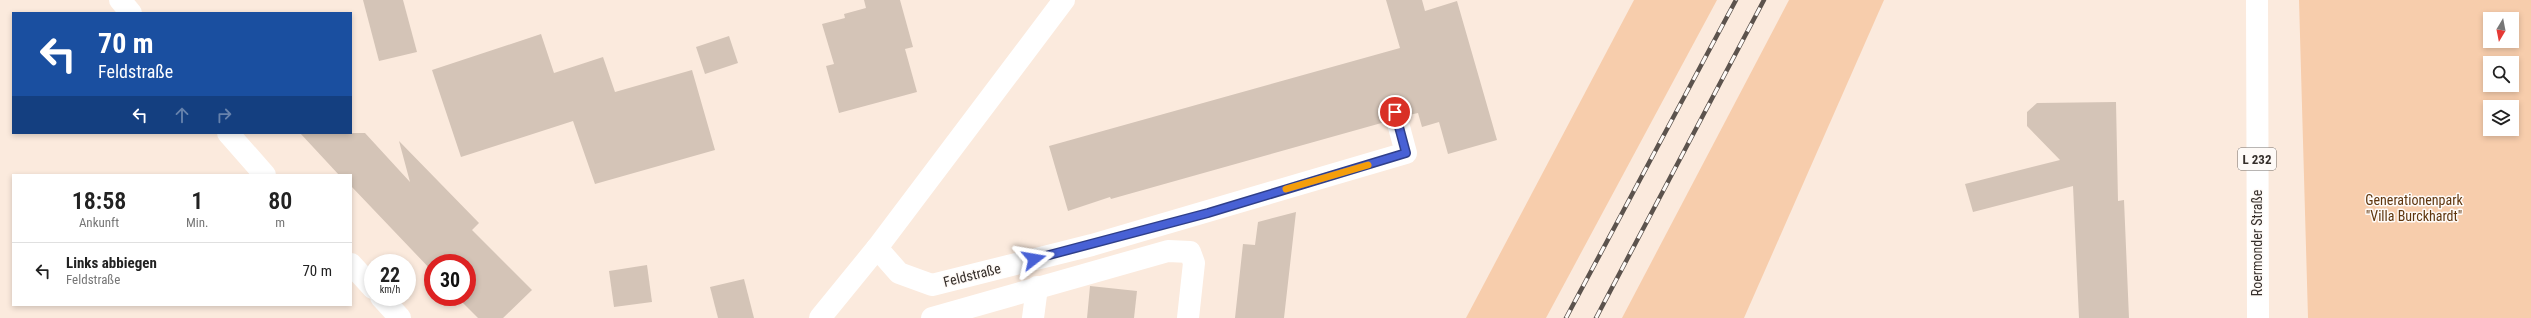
<!DOCTYPE html>
<html lang="de">
<head>
<meta charset="utf-8">
<style>
  body { margin:0; font-family:"Roboto Condensed",sans-serif; background:#f2f2f2; color:#222; height:100vh; display:flex; flex-direction:column; font-size:15px; white-space:nowrap }
  * { box-sizing:border-box; margin:0 }
  p { font-size:13px; color:#767676 }
  .icon { flex:none; width:22px; height:22px; fill:none; stroke:currentColor; stroke-width:2; stroke-linecap:round; stroke-linejoin:round }
  .map { position:relative; flex:1; overflow:hidden }
  .sheet { position:absolute; left:12px; top:174px; width:340px; height:132px; display:flex; flex-direction:column; background:#fff; border-radius:0px; box-shadow:0 2px 6px #0003 }
  .sheet>* { flex:none }
  .guide { position:absolute; left:12px; top:12px; width:340px; height:122px; border-radius:0px; box-shadow:0 2px 6px #0003; background:#1a4fa0; color:#fff; overflow:hidden }
  .needle { width:26px; rotate:190deg }
  .tools { position:absolute; left:2483px; top:12px; display:grid; gap:8px }
  .tools a { display:grid; place-items:center; width:36px; height:36px; border-radius:0px; background:#fff; box-shadow:0 2px 6px #0003; font-size:20px }
  .speed { position:absolute; left:364px; top:254px; display:flex; gap:8px; font-size:20px; font-weight:700; text-align:center }
  .speed>* { display:grid; place-content:center; width:52px; height:52px; border-radius:50%; background:#fff; box-shadow:0 2px 6px #0003; line-height:1 }
  .speed small { font-size:10px; font-weight:400 }
  .speed .limit { border:6px solid #d22; background:#fff; color:#111 }
  .pin { position:absolute; display:grid; place-items:center; width:34px; height:34px; color:#fff; margin:-17px; border:2px solid #fff; border-radius:50%; box-shadow:0 1px 4px #0007 }
  .me { position:absolute; width:44px; margin:-22px; rotate:76deg; stroke-linejoin:round; filter:drop-shadow(0 0 3px #0008) }
  .turn { display:flex; align-items:center; gap:14px; height:84px; padding:0 20px; font-size:18px }
  .turn .icon { width:52px; height:52px; stroke-width:2.5 }
  .turn b { display:block; font-size:28px; line-height:34px }
  .lanes { display:flex; align-items:center; height:38px; padding:0 20px; background:#0003; justify-content:center; gap:20px; direction:ltr }
  .lanes .off { opacity:.35 }
  .eta { display:flex; justify-content:space-evenly; align-items:center; height:68px; text-align:center }
  .eta b { font-size:24px; font-weight:600; line-height:28px }
  ul { padding:0; list-style:none }
  li { display:flex; align-items:center; gap:12px; height:56px; padding:0 20px; border-top:1px solid #e0e0e0 }
  li div { flex:1 }
  li b { display:block; font-size:15px }
  li em { font-style:normal }
  .map>svg:first-child { display:block }
</style>
</head>
<body>
<div class="map">
<svg width="2531" height="318" viewBox="0 0 2531 318">
  <rect width="100%" height="100%" fill="#fbeadd"/>
  <g fill="#f7cdac" fill-rule="evenodd">
    <polygon points="1634,0 1717,0 1546,318 1466,318"/>
    <polygon points="1789,0 1884,0 1744,318 1622,318"/>
    <path d="M2299,0H2531V318H2308ZM2490,19H2512V41H2490ZM2490,63H2512V85H2490ZM2490,107H2512V129H2490Z"/>
  </g>
  <g fill="#d4c4b7">
    <polygon points="363,0 403,0 417,52 379,61"/>
    <polygon points="864,0 900,0 913,47 905,49 917,92 839,113 826,66 834,64 822,24 845,18 844,14 866,8"/>
    <polygon points="1386,0 1422,0 1425,11 1457,1 1497,140 1448,154 1439,122 1422,127 1418,113 1409,115 1404,103 1392,100 1383,108 1385,122 1111,199 1110,197 1068,211 1049,146 1400,48"/>
    <polygon points="541,34 554,73 603,57 615,92 692,70 715,150 595,184 573,121 461,157 432,70"/>
    <polygon points="729,36 738,63 705,74 696,47"/>
    <polygon points="2116,102 2118,201 2124,200 2129,318 2079,318 2073,186 1973,212 1965,184 2060,160 2027,126 2027,112 2037,103"/>
    <polygon points="300,133 365,133 410,182 399,141 479,223 472,230 532,290 503,318 478,318 457,297 467,297 467,263 433,263 433,272 351,186 351,175 339,175"/>
    <polygon points="1296,212 1284,318 1235,318 1243,244 1255,245 1258,222"/>
    <polygon points="647,265 652,302 614,307 609,271"/>
    <polygon points="744,279 754,318 718,318 710,287"/>
    <polygon points="1090,286 1137,291 1134,318 1087,318"/>
  </g>
  <g fill="none" stroke-linecap="round" stroke-linejoin="round">
    <g stroke="#fff" stroke-width="22">
      <polyline points="120,0 131,13"/>
      <polyline points="228,133 265,175"/>
      <polyline points="877,248 899,273 932,285 1092,245 1406,153 1395,112"/>
      <polyline points="351,264 373,288"/>
      <polyline points="381,297 400,318"/>
      <polyline points="820,318 877,248 1064,0"/>
      <polyline points="932,318 1168,251 1190,252 1194,263 1188,318"/>
      <polyline points="1033,318 1037,287"/>
    </g>
    <polyline stroke="#fff" stroke-width="22" points="2257,0 2258,318"/>
    <g stroke="#5c534d" stroke-width="4.5">
      <g id="rail">
        <polyline points="1566,318 1736,0"/>
        <polyline points="1596,318 1764,0"/>
      </g>
    </g>
    <use href="#rail" stroke="#fefaf7" stroke-width="3" stroke-dasharray="9" stroke-linecap="butt"/>
  </g>
  <g fill="none" stroke-linecap="round" stroke-linejoin="round">
    <g stroke="#2f3f8a" stroke-width="10">
      <polyline id="route" points="1034,259 1208,213 1406,153 1395,112"/>
    </g>
    <use href="#route" stroke="#4861d5" stroke-width="7"/>
    <polyline stroke="#f59e0b" stroke-width="7" points="1286,189 1368,165"/>
  </g>
  <g text-anchor="middle" stroke-width="3" stroke-linejoin="round" paint-order="stroke">
    <rect fill="#fefaf7" stroke="#726c68" stroke-width="1" x="2238" y="148" width="38" height="22" rx="3"/>
    <g font-size="13" font-weight="bold" fill="#362f2b">
      <text x="2257" y="164">L 232</text>
    </g>
    <g font-size="14" fill="#5f360e" stroke="#fefaf7">
      <text x="2414" y="205">Generationenpark<tspan x="2414" dy="16">"Villa Burckhardt"</tspan></text>
    </g>
    <g font-size="14" fill="#362f2b" stroke="#fefaf7">
      <text transform="translate(2257 243) rotate(-90)" y="5">Roermonder Straße</text>
      <text transform="translate(972 275) rotate(-14)" y="5">Feldstraße</text>
    </g>
  </g>
</svg>
<div class="tools">
<a><svg class="needle" viewBox="-14 -14 28 28"><path d="M0-13l5 13h-10z" fill="#e53935"/><path d="M0 13l5-13h-10z" fill="#767676"/></svg></a>
<a><svg class="icon" aria-label="search" viewBox="0 0 24 24"><circle cx="10" cy="10" r="6"/><path d="M15 15l6 6"/></svg></a>
<a><svg class="icon" aria-label="layers" viewBox="0 0 24 24"><path d="M12 4l9 5-9 5-9-5zM3 14l9 5 9-5"/></svg></a>
</div>
<div class="speed"><div>22<small>km/h</small></div><div class="limit">30</div></div>
<div class="pin" style="left:1395px;top:112px;background:#d93025"><svg class="icon" aria-label="arrive" viewBox="0 0 24 24"><path d="M6 21V4h12l-3 4 3 4H6"/></svg></div>
<svg class="me" style="left:1034px;top:259px" viewBox="-20 -20 40 40"><path d="M0-17L14 15 0 8-14 15z" fill="#4861d5" stroke="#fff" stroke-width="4"/></svg>
<div class="guide">
<div class="turn"><svg class="icon" aria-label="left" viewBox="0 0 24 24"><path d="M17 20v-9H6M10 6l-5 5 5 5"/></svg><div><b>70 m</b>Feldstraße</div></div>
<div class="lanes"><svg class="icon" aria-label="left" viewBox="0 0 24 24"><path d="M17 20v-9H6M10 6l-5 5 5 5"/></svg><svg class="icon off" aria-label="ahead" viewBox="0 0 24 24"><path d="M12 20V5M6 11l6-6 6 6"/></svg><svg class="icon off" aria-label="right" viewBox="0 0 24 24"><path d="M7 20v-9h11M14 6l5 5-5 5"/></svg></div>
</div>
<section class="sheet">
<div class="eta">
<div><b>18:58</b><p>Ankunft</p></div>
<div><b>1</b><p>Min.</p></div>
<div><b>80</b><p>m</p></div>
</div>
<ul>
<li><svg class="icon" aria-label="left" viewBox="0 0 24 24"><path d="M17 20v-9H6M10 6l-5 5 5 5"/></svg><div><b>Links abbiegen</b><p>Feldstraße</p></div><em>70 m</em></li>
</ul>
</section>
</div>
</body>
</html>
